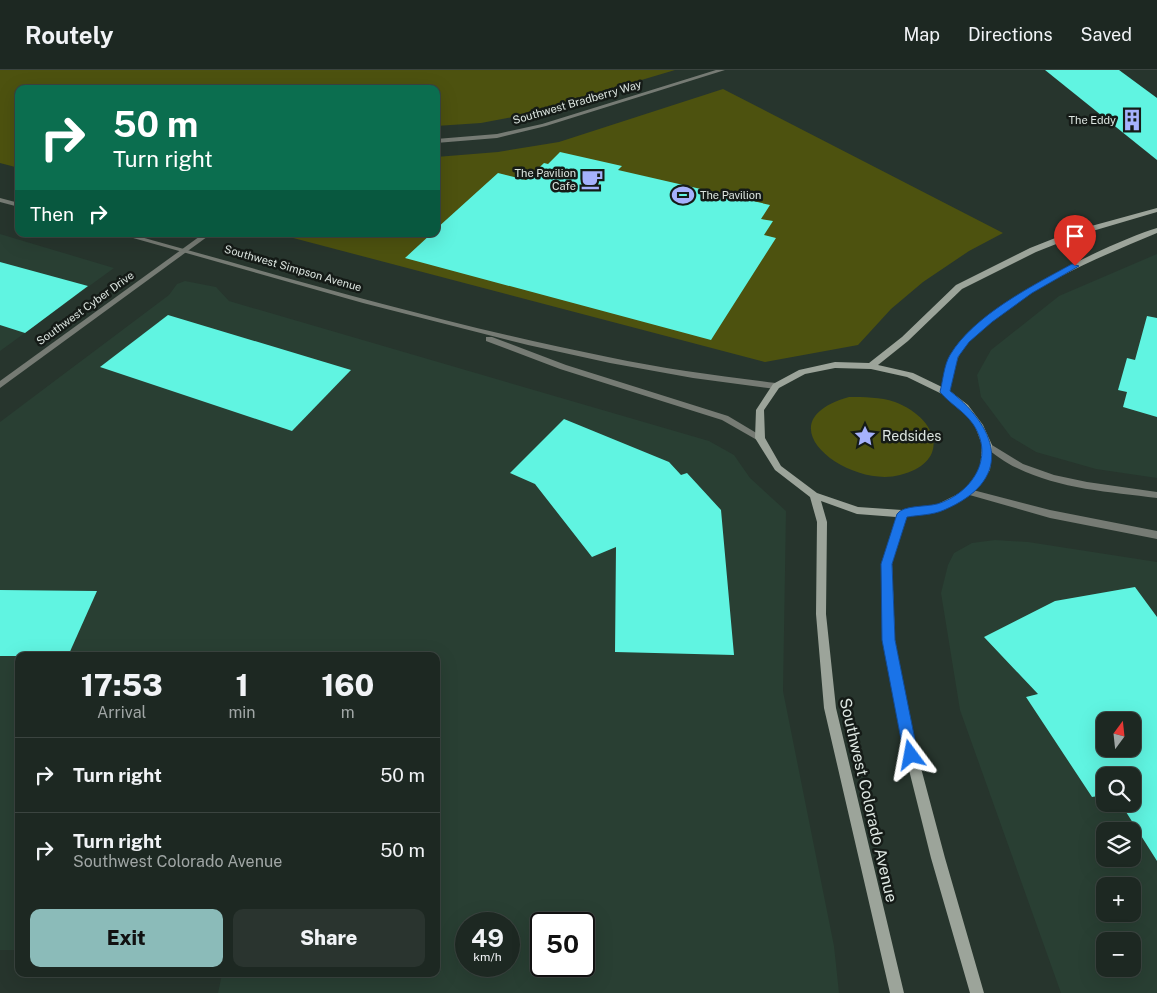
<!DOCTYPE html>
<html lang="en">
<head>
<meta charset="utf-8">
<style>
  body { margin:0; font-family:"Public Sans",sans-serif; background:#2a342f; color:#f1f3f6; height:100vh; display:flex; flex-direction:column; font-size:19px; white-space:nowrap }
  * { box-sizing:border-box; margin:0 }
  p { font-size:16px; color:#a0a6a5 }
  .icon { flex:none; width:28px; height:28px; fill:none; stroke:currentColor; stroke-width:2; stroke-linecap:round; stroke-linejoin:round }
  .map { position:relative; flex:1; overflow:hidden }
  .panel { position:absolute; left:15px; top:582px; width:425px; height:325px; display:flex; flex-direction:column; background:#1d2822; border-radius:10px; box-shadow:0 5px 20px #0002,0 0 0 1px #3b4440 }
  .panel>* { flex:none }
  .banner { position:absolute; left:15px; top:15px; width:425px; height:152px; border-radius:10px; box-shadow:0 5px 20px #0002,0 0 0 1px #3b4440; background:#0b6e4f; color:#fff; overflow:hidden }
  .needle { width:32px; rotate:15deg }
  .fabs { position:absolute; left:1096px; top:642px; display:grid; gap:10px }
  .fabs a { display:grid; place-items:center; width:45px; height:45px; border-radius:10px; background:#1d2822; box-shadow:0 5px 20px #0002,0 0 0 1px #3b4440; font-size:25px }
  .speed { position:absolute; left:455px; top:842px; display:flex; gap:10px; font-size:25px; font-weight:700; text-align:center }
  .speed>* { display:grid; place-content:center; width:65px; height:65px; border-radius:50%; background:#1d2822; box-shadow:0 5px 20px #0002,0 0 0 1px #3b4440; line-height:1 }
  .speed small { font-size:12px; font-weight:400 }
  .speed .limit { border:2px solid #111; border-radius:8px; background:#fff; color:#111 }
  .pin { position:absolute; display:grid; place-items:center; width:42px; height:42px; color:#fff; margin:-51px -21px; border-radius:50% 50% 50% 0; rotate:-45deg; box-shadow:0 0 5px #0007 }
  .pin .icon { rotate:45deg }
  .me { position:absolute; width:55px; margin:-28px; rotate:347deg; stroke-linejoin:round; filter:drop-shadow(0 0 4px #0008) }
  .turn { display:flex; align-items:center; gap:18px; height:105px; padding:0 15px; font-size:22px }
  .turn .icon { width:65px; height:65px; stroke-width:2.5 }
  .turn b { display:block; font-size:35px; line-height:42px }
  .then { display:flex; align-items:center; height:48px; padding:0 15px; background:#0003; gap:10px; font-size:19px }
  .eta { display:flex; justify-content:space-evenly; align-items:center; height:85px; text-align:center }
  .eta b { font-size:30px; font-weight:800; line-height:35px }
  .button { display:flex; gap:10px; margin-top:auto; padding:10px 15px }
  .button a { flex:1; height:58px; border-radius:10px; background:#8bbbb9; color:#111; font-size:20px; font-weight:800; line-height:58px; text-align:center }
  .button a+a { background:#2a342f; color:#f1f3f6 }
  ul { padding:0; list-style:none }
  li { display:flex; align-items:center; gap:15px; height:75px; padding:0 15px; border-top:1px solid #3b4440 }
  li div { flex:1 }
  li b { display:block; font-size:19px }
  li em { font-style:normal }
  header { display:flex; align-items:center; gap:30px; box-sizing:border-box; height:70px; padding:0 25px; background:#1d2822; border-bottom:1px solid #3b4440 }
  header strong { font-size:24px }
  nav { display:flex; gap:28px; margin-inline-start:auto; font-size:18px }
  .map>svg:first-child { display:block }
</style>
</head>
<body>
<header>
<strong>Routely</strong>
<nav><a>Map</a><a>Directions</a><a>Saved</a></nav>
</header>
<div class="map">
<svg width="1157" height="923" viewBox="0 0 1157 923">
  <rect width="100%" height="100%" fill="#27352d"/>
  <g fill="#293f33" fill-rule="evenodd">
    <polygon points="0,164 114,198 0,281"/>
    <polygon points="1157,184 1157,408 1096,399 1036,382 1011,367 981,327 977,305 991,280 1059,226"/>
    <path d="M185,211L216,217L229,231L709,371L734,385L750,408L786,441L783,621L834,876L839,923H218L222,904H436V586H19V880H0V352L169,225L177,214ZM466,854H509V896H466ZM541,854H584V896H541Z"/>
    <path d="M995,470L1028,472L1157,492V923H1061L960,640L941,523L948,495L954,483L972,473ZM1105,651H1132V679H1105ZM1105,706H1132V734H1105ZM1105,761H1132V789H1105ZM1105,816H1132V844H1105ZM1105,871H1132V899H1105Z"/>
  </g>
  <g fill="#4d520f">
    <polygon points="0,0 675,0 524,45 481,53 436,56 436,19 19,19 19,98 0,93"/>
    <polygon points="723,19 1003,163 969,181 923,212 891,239 858,275 765,292 278,164 436,164 436,87 498,82 559,72"/>
    <path d="M849,327C864,327 880,327 895,332C937,348 953,391 900,405C848,419 760,352 849,327Z"/>
  </g>
  <g fill="#60f4e1" fill-rule="evenodd">
    <polygon points="1045,0 1119,0 1157,28 1157,90"/>
    <polygon points="560,82 622,96 618,100 770,135 761,149 773,151 764,165 776,168 711,270 405,188 431,164 436,164 436,159 498,103 526,110 544,93 548,94"/>
    <polygon points="0,192 88,216 25,263 0,255"/>
    <polygon points="168,245 351,300 292,361 100,297"/>
    <polygon points="1147,246 1157,248 1157,347 1123,337 1127,322 1118,320 1127,288 1135,290"/>
    <polygon points="564,349 669,392 681,405 687,403 721,440 734,585 615,582 616,477 592,487 535,414 510,403"/>
    <path d="M1135,517L1157,547V791L1121,734H1132V706H1105V725L1092,727L1026,627L1038,624L984,567L1055,531ZM1105,651H1132V679H1105Z"/>
    <polygon points="0,520 97,521 68,586 0,586"/>
  </g>
  <g fill="none" stroke-linecap="round" stroke-linejoin="round">
    <g fill="#767b74" fill-rule="evenodd">
      <polygon points="716,0 725,0 546,56 497,68 436,73 436,69 497,64 542,54"/>
      <polygon points="203,164 211,164 0,318 0,311"/>
      <path d="M987,372L1023,394L1054,405L1087,412L1157,422V428C1110,422 1060,419 1017,398C1005,393 995,384 984,377L982,375Z"/>
      <polygon points="969,419 1050,440 1157,461 1157,469 1050,448 966,424 964,422"/>
    </g>
    <g fill="#767b74" fill-rule="evenodd">
      <polygon points="0,128 19,133 19,137 0,132"/>
      <path d="M119,164H130C289,208 447,255 608,287C664,299 720,306 776,313L780,316L776,319L693,308L610,293L528,275L363,233Z"/>
      <polygon points="486,267 492,267 566,295 728,346 765,368 763,370 757,370 722,350 560,299 486,271"/>
    </g>
    <path fill="#9ca49a" fill-rule="evenodd" d="M1157,138V142L1079,165L1036,182L962,219L908,271L878,295L913,303L942,317C944,308 946,297 950,288C970,240 1107,173 1157,158V163C1095,189 1031,215 980,261C972,269 962,277 958,288C954,298 952,310 950,321L968,335L983,355L992,375L990,400L972,424L943,439L906,447L892,494L895,570L913,668L945,788L984,923H970L931,788L901,668L883,570L882,494L896,447L857,444L821,431L827,452L826,544L836,638L904,923H890L824,638L816,544L817,452L810,427L775,400L755,368L756,340L773,314L799,300L835,292L869,293L902,267L956,215L1030,178L1073,161ZM835,298L871,299L907,307L942,324L962,339L975,356L982,375L980,400L966,420L938,434L902,440L858,437L817,423L781,396L765,368L764,340L779,318L805,304Z"/>
  </g>
  <path fill="#1a73e8" stroke="#114b97" d="M1072,194L1079,196L1032,223L992,252L969,272L958,287L950,321C1001,361 1012,411 944,440C933,445 919,445 907,447L892,494L895,570L918,685L916,689L911,691L906,689L904,685L882,570L881,494L897,444C903,435 926,437 937,434C971,424 996,388 973,354C964,341 950,334 940,322C943,310 944,295 950,285C974,245 1032,216 1072,194Z"/>
  <defs>
    <g id="building-bare" transform="scale(1.725)"><path d="M-4-6H4V6H1V3H-1V6H-4ZM-2.5-4.3h1.7v1.8h-1.7ZM.8-4.3h1.7v1.8H.8ZM-2.5-1h1.7V.8h-1.7ZM.8-1h1.7V.8H.8Z" fill="#a5b1fc" stroke="#151b17" stroke-width="2.5" paint-order="stroke"/></g>
    <g id="cafe-bare" transform="scale(1.725)"><path d="M-5.5-4.5H6V0H3Q3 3.5 0 3.5H-2.5Q-5.5 3.5-5.5 0ZM3-3.2v2h1.7v-2ZM-6 4.5H4V6H-6Z" fill="#a5b1fc" stroke="#151b17" stroke-width="2.5" paint-order="stroke"/></g>
    <g id="stadium-bare" transform="scale(1.725)"><path d="M0-5a6.5 5 0 1 0 0 10a6.5 5 0 1 0 0-10ZM-3.5-1.8h7v3.6h-7Z" fill="#a5b1fc" stroke="#151b17" stroke-width="2.5" paint-order="stroke"/></g>
    <g id="sight-bare" transform="scale(1.725)"><path d="M0-6L1.8-2.2L6-1.7L2.9 1.2L3.7 5.4L0 3.3L-3.7 5.4L-2.9 1.2L-6-1.7L-1.8-2.2Z" fill="#a5b1fc" stroke="#151b17" stroke-width="2.5" paint-order="stroke"/></g>
  </defs>
  <g fill-rule="evenodd">
    <use href="#building-bare" x="1132" y="50"/>
    <use href="#cafe-bare" x="592" y="109"/>
    <use href="#stadium-bare" x="683" y="125"/>
    <use href="#sight-bare" x="865" y="366"/>
  </g>
  <g text-anchor="middle" stroke-width="5" stroke-linejoin="round" paint-order="stroke">
    <g font-size="11" fill="#dde6e1" stroke="#151b17">
      <text transform="translate(577 32) rotate(-16)" y="4">Southwest Bradberry Way</text>
      <text transform="translate(293 198) rotate(16)" y="4">Southwest Simpson Avenue</text>
      <text transform="translate(85 238) rotate(-36)" y="4">Southwest Cyber Drive</text>
    </g>
    <g font-size="11" fill="#dde6e1" stroke="#151b17" text-anchor="end">
      <text x="1116" y="54">The Eddy</text>
      <text x="576" y="107">The Pavilion<tspan x="576" dy="13">Cafe</tspan></text>
      <text x="700" y="129" text-anchor="start">The Pavilion</text>
    </g>
    <g font-size="14" fill="#dde6e1" stroke="#151b17" text-anchor="start">
      <text x="882" y="371">Redsides</text>
    </g>
    <g font-size="16" fill="#dde6e1" stroke="#151b17">
      <text transform="translate(869 730) rotate(77)" y="6">Southwest Colorado Avenue</text>
    </g>
  </g>
</svg>
<div class="fabs">
<a><svg class="needle" viewBox="-14 -14 28 28"><path d="M0-13l5 13h-10z" fill="#e53935"/><path d="M0 13l5-13h-10z" fill="#a0a6a5"/></svg></a>
<a><svg class="icon" aria-label="search" viewBox="0 0 24 24"><circle cx="10" cy="10" r="6"/><path d="M15 15l6 6"/></svg></a>
<a><svg class="icon" aria-label="layers" viewBox="0 0 24 24"><path d="M12 4l9 5-9 5-9-5zM3 14l9 5 9-5"/></svg></a>
<a>+</a>
<a>−</a>
</div>
<div class="speed"><div>49<small>km/h</small></div><div class="limit">50</div></div>
<div class="pin" style="left:1075px;top:196px;background:#d93025"><svg class="icon" aria-label="arrive" viewBox="0 0 24 24"><path d="M6 21V4h12l-3 4 3 4H6"/></svg></div>
<svg class="me" style="left:911px;top:685px" viewBox="-20 -20 40 40"><path d="M0-17L14 15 0 8-14 15z" fill="#1a73e8" stroke="#fff" stroke-width="4"/></svg>
<div class="banner">
<div class="turn"><svg class="icon" aria-label="right" viewBox="0 0 24 24"><path d="M7 20v-9h11M14 6l5 5-5 5"/></svg><div><b>50 m</b>Turn right</div></div>
<div class="then">Then<svg class="icon" aria-label="right" viewBox="0 0 24 24"><path d="M7 20v-9h11M14 6l5 5-5 5"/></svg></div>
</div>
<section class="panel">
<div class="eta">
<div><b>17:53</b><p>Arrival</p></div>
<div><b>1</b><p>min</p></div>
<div><b>160</b><p>m</p></div>
</div>
<ul>
<li><svg class="icon" aria-label="right" viewBox="0 0 24 24"><path d="M7 20v-9h11M14 6l5 5-5 5"/></svg><div><b>Turn right</b></div><em>50 m</em></li>
<li><svg class="icon" aria-label="right" viewBox="0 0 24 24"><path d="M7 20v-9h11M14 6l5 5-5 5"/></svg><div><b>Turn right</b><p>Southwest Colorado Avenue</p></div><em>50 m</em></li>
</ul>
<div class="button"><a>Exit</a><a>Share</a></div>
</section>
</div>
</body>
</html>
